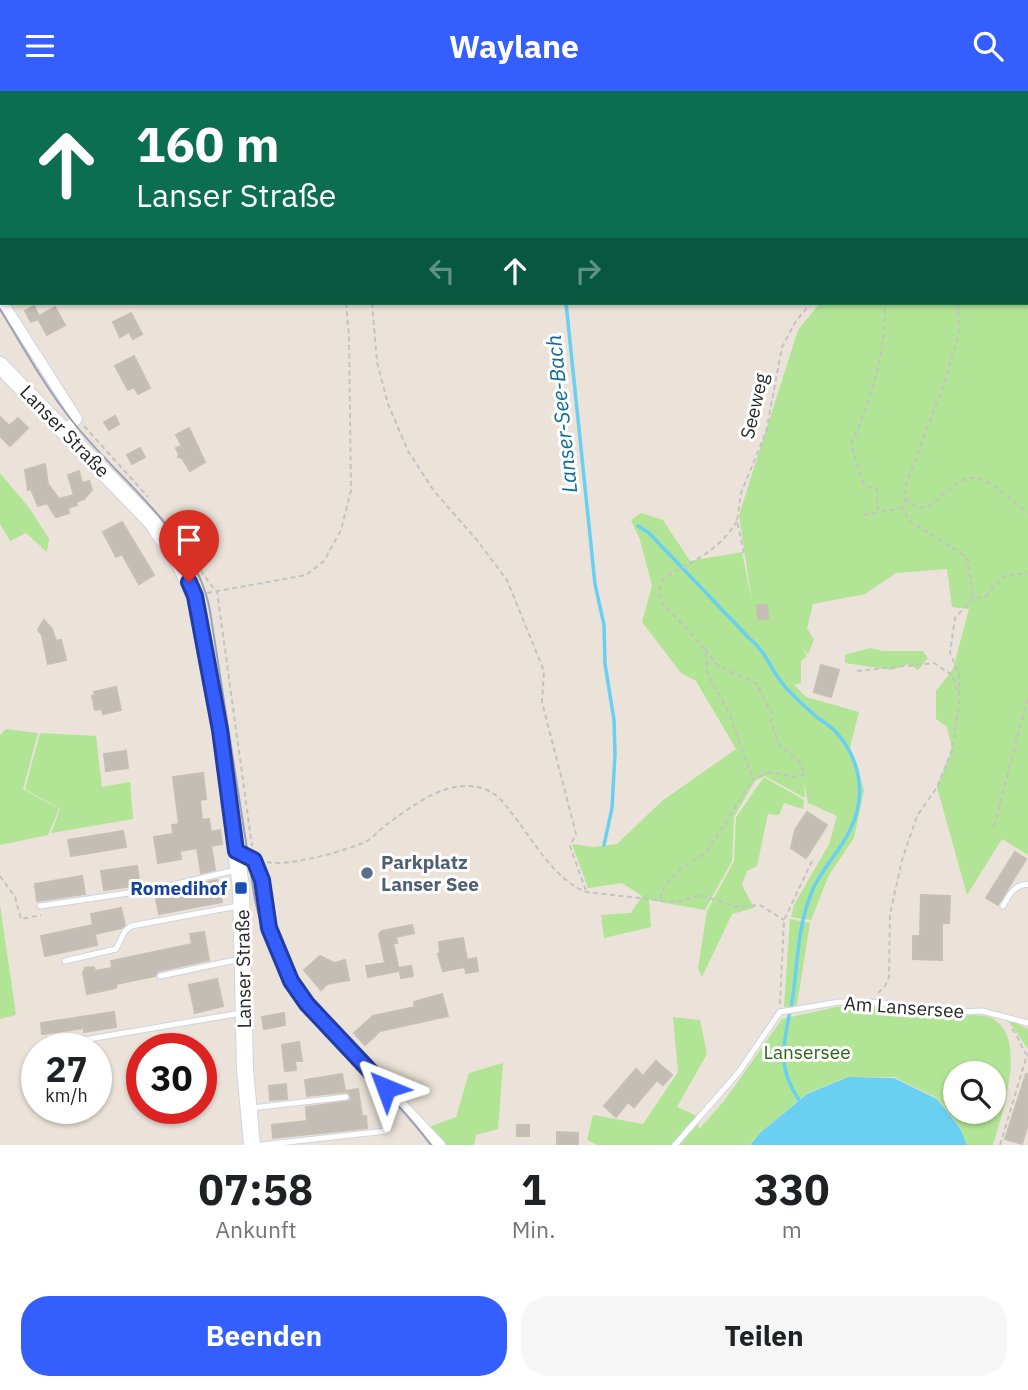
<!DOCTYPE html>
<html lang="de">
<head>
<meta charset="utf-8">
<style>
  body { margin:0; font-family:"IBM Plex Sans",sans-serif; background:#f6f6f6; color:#202124; height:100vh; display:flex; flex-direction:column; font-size:26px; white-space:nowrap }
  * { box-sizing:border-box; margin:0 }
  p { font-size:23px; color:#757577 }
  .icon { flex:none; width:38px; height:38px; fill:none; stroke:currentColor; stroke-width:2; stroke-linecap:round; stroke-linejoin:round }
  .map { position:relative; height:1054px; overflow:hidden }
  .sheet { display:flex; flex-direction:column; background:#fff; flex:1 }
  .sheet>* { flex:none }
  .top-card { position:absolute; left:0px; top:0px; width:1029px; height:214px; box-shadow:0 2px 5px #0004; background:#0b6e4f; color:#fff; overflow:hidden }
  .buttons { position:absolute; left:943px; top:970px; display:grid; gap:14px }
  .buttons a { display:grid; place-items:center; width:63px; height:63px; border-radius:50%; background:#fff; box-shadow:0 2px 5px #0004; font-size:35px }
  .speed { position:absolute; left:21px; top:942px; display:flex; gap:14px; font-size:35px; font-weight:700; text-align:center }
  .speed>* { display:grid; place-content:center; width:91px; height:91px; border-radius:50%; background:#fff; box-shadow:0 2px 5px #0004; line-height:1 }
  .speed small { font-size:18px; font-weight:400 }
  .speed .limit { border:10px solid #d22; background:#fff; color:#111 }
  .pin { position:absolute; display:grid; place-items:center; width:60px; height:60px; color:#fff; margin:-72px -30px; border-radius:50% 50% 50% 0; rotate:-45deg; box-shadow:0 0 7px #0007 }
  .pin .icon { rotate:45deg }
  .me { position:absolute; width:77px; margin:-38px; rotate:316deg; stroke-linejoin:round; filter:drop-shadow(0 0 5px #0008) }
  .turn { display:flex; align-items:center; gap:24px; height:147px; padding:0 21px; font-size:32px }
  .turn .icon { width:91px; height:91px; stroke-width:2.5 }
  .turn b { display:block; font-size:49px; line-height:60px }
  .lanes { display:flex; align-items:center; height:66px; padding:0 21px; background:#0003; justify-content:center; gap:35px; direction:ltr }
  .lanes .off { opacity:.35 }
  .eta { display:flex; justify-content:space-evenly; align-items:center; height:119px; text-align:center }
  .eta b { font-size:42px; font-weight:700; line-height:49px }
  .primary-button { display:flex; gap:14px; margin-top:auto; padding:14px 21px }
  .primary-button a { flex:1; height:80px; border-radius:28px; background:#345efe; color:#fff; font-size:28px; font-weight:700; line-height:80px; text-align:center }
  .primary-button a+a { background:#f6f6f6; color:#202124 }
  header { display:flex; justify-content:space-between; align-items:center; height:91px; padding:0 21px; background:#345efe; color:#fff; font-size:32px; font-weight:700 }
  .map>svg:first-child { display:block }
</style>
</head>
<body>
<header><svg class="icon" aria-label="menu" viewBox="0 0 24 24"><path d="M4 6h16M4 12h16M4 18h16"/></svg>Waylane<svg class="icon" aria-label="search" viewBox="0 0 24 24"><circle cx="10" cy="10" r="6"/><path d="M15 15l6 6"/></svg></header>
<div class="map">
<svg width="1028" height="1054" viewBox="0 0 1028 1054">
  <rect width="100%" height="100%" fill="#ebe3d9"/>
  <g fill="#b1e494" fill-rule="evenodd">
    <polygon points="1028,2 1028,764 1002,748 967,804 937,696 952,659 947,636 936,628 936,600 953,578 969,518 952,516 947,478 896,482 865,503 813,513 807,537 814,549 808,563 801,555 807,565 801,570 801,592 794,594 806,606 859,621 850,656 864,699 854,747 829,784 811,829 791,826 794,814 829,753 837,725 808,712 804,690 805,707 765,685 755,690 734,726 732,770 705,819 649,809 651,836 604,847 601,824 631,822 642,805 622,792 588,797 572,753 593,756 617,753 662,710 736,658 696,590 681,582 642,531 652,495 640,449 631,429 641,422 663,429 690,470 742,461 752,511 739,424 798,239 820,212 1027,212"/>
    <polygon points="0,382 30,418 49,448 47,461 26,442 10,450 0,433"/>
    <polygon points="870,557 883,560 923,560 928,567 918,579 909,573 892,579 845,572 845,564"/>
    <polygon points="6,638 38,642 23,698 59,718 48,744 0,754 0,644"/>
    <polygon points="40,642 96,645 102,696 130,691 133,728 51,742 60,718 25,698"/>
    <polygon points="764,686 804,709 803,718 784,712 779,724 768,723 757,775 747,780 742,794 754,817 732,823 702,886 698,877 707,820 734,770 736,726"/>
    <polygon points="0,814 16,924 0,928"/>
    <polygon points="790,828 810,832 797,914 784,916"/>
    <path d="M836,916C852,916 869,915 885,917C902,919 920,927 938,927C955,927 976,921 992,927C1028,946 1003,1020 993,1054H967L960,1036L937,1007L894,986H847L806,1003L760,1042L749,1054H597L587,1049L593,1024L643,1033L678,981L673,926L700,929L707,963L677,1016L697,1025L699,1038L724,1010L782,928ZM956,982H994V1020H956Z"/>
    <polygon points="1007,928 1028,938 1028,958"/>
    <polygon points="503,972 498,1038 476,1044 474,1054 442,1054 429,1036 456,1026 469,982"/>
  </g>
  <polygon fill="#69d0f1" points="848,986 894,987 937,1008 960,1037 967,1054 750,1054 760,1042 807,1003"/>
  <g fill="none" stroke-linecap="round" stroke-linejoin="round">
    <g stroke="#69d0f1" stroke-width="3.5">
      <polyline points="551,0 551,2"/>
      <polyline points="566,212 595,493 604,534 605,573 614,629 615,663 612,717 604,754"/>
      <path d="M638,435L649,442L749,547C768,562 770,580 787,598C797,608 807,618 818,627C824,631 830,635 835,640C861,668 867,705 850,739C840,761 820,779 811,803C796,840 798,879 791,918"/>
      <path d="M790,920C783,957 777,976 799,1009"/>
    </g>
  </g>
  <g fill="#c3bdb6" stroke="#c6bfb3" stroke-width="2">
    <polygon points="34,215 39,225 55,216 65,234 47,244 38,228 31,231 25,220"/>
    <polygon points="131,222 142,243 133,248 129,241 120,246 113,231"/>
    <polygon points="134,265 150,297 138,303 134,296 128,299 115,275"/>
    <polygon points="115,325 119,333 109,339 104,331"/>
    <polygon points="0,326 9,335 18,327 28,337 10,355 0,345"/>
    <polygon points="189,337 205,371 190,380 182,367 178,366 179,363 176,357 182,355 176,344"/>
    <polygon points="140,357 145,366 132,373 127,364"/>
    <polygon points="45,373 48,393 59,408 74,404 68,384 79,380 82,392 89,390 92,399 84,408 76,411 77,414 68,417 69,422 56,426 47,412 38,415 31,398 28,399 25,379"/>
    <polygon points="122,431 154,484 139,493 122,463 116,466 103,441"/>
    <polygon points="757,514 767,514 768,528 758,528"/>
    <polygon points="44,529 52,538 56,550 61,549 66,569 48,573 42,544 38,539"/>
    <polygon points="821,574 839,579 831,606 814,601"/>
    <polygon points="116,596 121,619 103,623 102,618 95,619 92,605 95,604 94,601"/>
    <polygon points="126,660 128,677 106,680 104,663"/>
    <polygon points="203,682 206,708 200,709 202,729 209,728 211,741 220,739 222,753 211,755 215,779 201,782 197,757 180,760 181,768 158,772 154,746 173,743 172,734 179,733 173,686"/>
    <polygon points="807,721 827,734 806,767 791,757 795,739"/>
    <polygon points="123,740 126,756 71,765 68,749"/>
    <polygon points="1015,761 1026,768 998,814 986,807"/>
    <polygon points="137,775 140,794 104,799 101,780"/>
    <polygon points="82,785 85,803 37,810 35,793"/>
    <polygon points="217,789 222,811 159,823 156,808 203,796 203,792"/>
    <polygon points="921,804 950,805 949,832 942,832 942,869 913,868 913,845 920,845"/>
    <polygon points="121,817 125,834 121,837 95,843 97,854 45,865 41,845 93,834 91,823"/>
    <polygon points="412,834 414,842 396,846 397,852 393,852 399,880 368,886 366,875 385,872 379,843 382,840"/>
    <polygon points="204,841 209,869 159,880 155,885 116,893 116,897 87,903 83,882 85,877 94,876 95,880 112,877 111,870 192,853 190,843"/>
    <polygon points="463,847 467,869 476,867 478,880 466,882 465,876 443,880 438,863 440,862 439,851"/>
    <polygon points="320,865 334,872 345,869 349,889 327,893 321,899 304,879"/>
    <polygon points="411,875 413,885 401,887 399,877"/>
    <polygon points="217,888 223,915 195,922 189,894"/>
    <polygon points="442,903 448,925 380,940 365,954 354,942 373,925 415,916 414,911"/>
    <polygon points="114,921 116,936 84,941 84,937 42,943 41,932"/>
    <polygon points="284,922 285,934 264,938 262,926"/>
    <polygon points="299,951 302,970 295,970 296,979 285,980 282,954"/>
    <polygon points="656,970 672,984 663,994 657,989 634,1016 628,1011 616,1026 604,1015 636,978 643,985"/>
    <polygon points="342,983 345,1000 358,998 362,1025 366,1025 367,1037 273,1047 272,1034 307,1030 306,1016 350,1010 351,1005 346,1001 307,1005 305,989"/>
    <polygon points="1026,983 1028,983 1028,1033 1022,1053 1005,1048"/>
    <polygon points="286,993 287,1008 270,1009 269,995"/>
    <rect x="517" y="1034" width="12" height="11"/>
    <polygon points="557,1041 578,1042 578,1054 557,1054"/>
  </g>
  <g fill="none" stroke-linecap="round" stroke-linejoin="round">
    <g stroke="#cfd3e2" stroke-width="7">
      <g id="lane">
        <polyline points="0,72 2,71"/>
        <polyline points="40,815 156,798 236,779"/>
        <path d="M1003,815C1009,804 1014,794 1028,793"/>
        <polyline points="65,870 116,858 125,840 131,835 238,815"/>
        <polyline points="160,885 240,868"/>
        <polyline points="48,955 241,922"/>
        <polyline points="251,1017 346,1006"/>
        <polyline points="261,1054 386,1040"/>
        <polyline points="675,1054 738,982 780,921 839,911 870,911 904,914 934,922 982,920 1028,932"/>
      </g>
    </g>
    <g stroke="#cfd3e2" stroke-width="12">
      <g id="street">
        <polyline points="3,212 77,328 65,339"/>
        <polyline points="236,760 254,769 262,789 269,837 291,890 307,913 440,1054"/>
      </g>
    </g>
    <g stroke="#cfd3e2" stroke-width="18">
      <polyline id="secondary" points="0,274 152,431 180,473 195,505 220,639 241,797 245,978 252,1054"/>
    </g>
    <g stroke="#c3c3c3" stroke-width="2" stroke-dasharray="5 3.5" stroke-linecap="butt">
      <polyline points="842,0 846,2"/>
      <polyline points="373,2 373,0"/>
      <polyline points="970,2 971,0"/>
      <polyline points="1027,29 1028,29"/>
      <polyline points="1027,78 1028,77"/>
      <polyline points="372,212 377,271 388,313 408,360 434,400 476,448 507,489 544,580 542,611 576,743 570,755 586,800"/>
      <polyline points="958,212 959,241 944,293 905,396 906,407 902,417 910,430 965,465 968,470 973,505"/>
      <polyline points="84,335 148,406"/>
      <path d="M906,407L915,415L927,417C939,408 950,397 962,390C983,377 1012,411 1028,422"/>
      <path d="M878,419L877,399L864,394L851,354C871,307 886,264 885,212"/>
      <polyline points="864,424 901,417"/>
      <path d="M737,430C719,460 692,471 663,487L659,499L663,513L705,558L708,584L729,622L753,688"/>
      <path d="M178,443C188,456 207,493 217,500L252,755"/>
      <polyline points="744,462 737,430 741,402 766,341 782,256 796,230 811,212"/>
      <polyline points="207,502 306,484 324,470 341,439 351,399 349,245 346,212"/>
      <polyline points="857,580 934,572 952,584 957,599"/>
      <polyline points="994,736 1028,606"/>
      <path d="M267,771C288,776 345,760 365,751C373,747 379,739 386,734C414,714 450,684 487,699C497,703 504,712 510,720C533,748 552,787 586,801L675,811L700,804L737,816L760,814L784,829"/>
      <polyline points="0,785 15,806 21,828 41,824"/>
      <polyline points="660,808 664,796 678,780 707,761 753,688 771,681 794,686 805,683 798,669 779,654 771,631 772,623 757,593 717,574 705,558"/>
      <polyline points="878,902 885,895 889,886 890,823 902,769 917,725 937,696 952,659 959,615 959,583 950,562 955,527 973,507 985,506 1004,485 1028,482"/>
      <polyline points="780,913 784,829 813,768"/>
      <path d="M1000,1054L1027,964C1020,955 1019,945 1011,937"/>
    </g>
    <use href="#lane" stroke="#fff" stroke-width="5"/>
    <use href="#street" stroke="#fff" stroke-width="10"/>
    <use href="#secondary" stroke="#fff" stroke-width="16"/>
    <path stroke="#9ca0b3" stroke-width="2" d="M0,218C23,256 45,296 73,331C118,389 196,442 210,520L255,809C282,930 364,964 431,1054"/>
  </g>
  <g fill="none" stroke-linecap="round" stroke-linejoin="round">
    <g stroke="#223da5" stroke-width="18">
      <polyline id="route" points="189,491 195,505 220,639 236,760 254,769 262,789 269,837 291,890 307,913 386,997"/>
    </g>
    <use href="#route" stroke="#345efe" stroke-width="12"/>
  </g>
  <circle fill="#5c6f8a" stroke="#fff" stroke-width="2.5" cx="367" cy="782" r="7"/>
  <rect fill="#1a4fb4" stroke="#fff" stroke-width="2.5" x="234" y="790" width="14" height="14" rx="3.5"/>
  <g text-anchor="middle" stroke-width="6" stroke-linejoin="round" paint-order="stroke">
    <g font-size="19" fill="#282828" stroke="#fff">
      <text transform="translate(754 315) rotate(-77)" y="7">Seeweg</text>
      <text transform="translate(65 340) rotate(46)" y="7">Lanser Straße</text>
      <text transform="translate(243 878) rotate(-91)" y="7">Lanser Straße</text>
      <text transform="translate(904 916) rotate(4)" y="7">Am Lansersee</text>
    </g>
    <g font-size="19" font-weight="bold" fill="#4e5e75" stroke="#fff" text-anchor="start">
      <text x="381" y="778">Parkplatz<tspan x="381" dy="22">Lanser See</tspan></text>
    </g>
    <g font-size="19" font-weight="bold" fill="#164399" stroke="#fff" text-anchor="end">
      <text x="227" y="804">Romedihof</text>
    </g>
    <g font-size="19" fill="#2a6618" stroke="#fff">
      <text x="807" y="968">Lansersee</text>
    </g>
    <g font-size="21" font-style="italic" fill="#0a6c9b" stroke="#fff">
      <text transform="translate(562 323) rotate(-96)" y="7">Lanser-See-Bach</text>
    </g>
  </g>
</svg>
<div class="buttons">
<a><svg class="icon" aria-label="search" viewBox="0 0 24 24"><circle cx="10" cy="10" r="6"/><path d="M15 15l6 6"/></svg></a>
</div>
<div class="speed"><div>27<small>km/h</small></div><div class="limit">30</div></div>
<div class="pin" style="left:189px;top:491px;background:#d93025"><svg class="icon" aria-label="arrive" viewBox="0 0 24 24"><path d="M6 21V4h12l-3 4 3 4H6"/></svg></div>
<svg class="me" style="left:386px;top:997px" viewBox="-20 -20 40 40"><path d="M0-17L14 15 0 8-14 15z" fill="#345efe" stroke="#fff" stroke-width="4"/></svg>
<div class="top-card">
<div class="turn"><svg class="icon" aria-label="ahead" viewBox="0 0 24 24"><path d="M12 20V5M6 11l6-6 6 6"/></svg><div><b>160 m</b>Lanser Straße</div></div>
<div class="lanes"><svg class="icon off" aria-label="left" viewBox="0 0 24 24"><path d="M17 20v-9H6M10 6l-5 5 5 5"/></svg><svg class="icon" aria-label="ahead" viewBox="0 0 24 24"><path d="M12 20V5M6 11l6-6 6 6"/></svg><svg class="icon off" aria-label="right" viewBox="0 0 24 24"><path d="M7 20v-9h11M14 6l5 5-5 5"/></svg></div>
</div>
</div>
<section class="sheet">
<div class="eta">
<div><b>07:58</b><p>Ankunft</p></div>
<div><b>1</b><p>Min.</p></div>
<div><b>330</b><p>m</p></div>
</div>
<div class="primary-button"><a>Beenden</a><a>Teilen</a></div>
</section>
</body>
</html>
